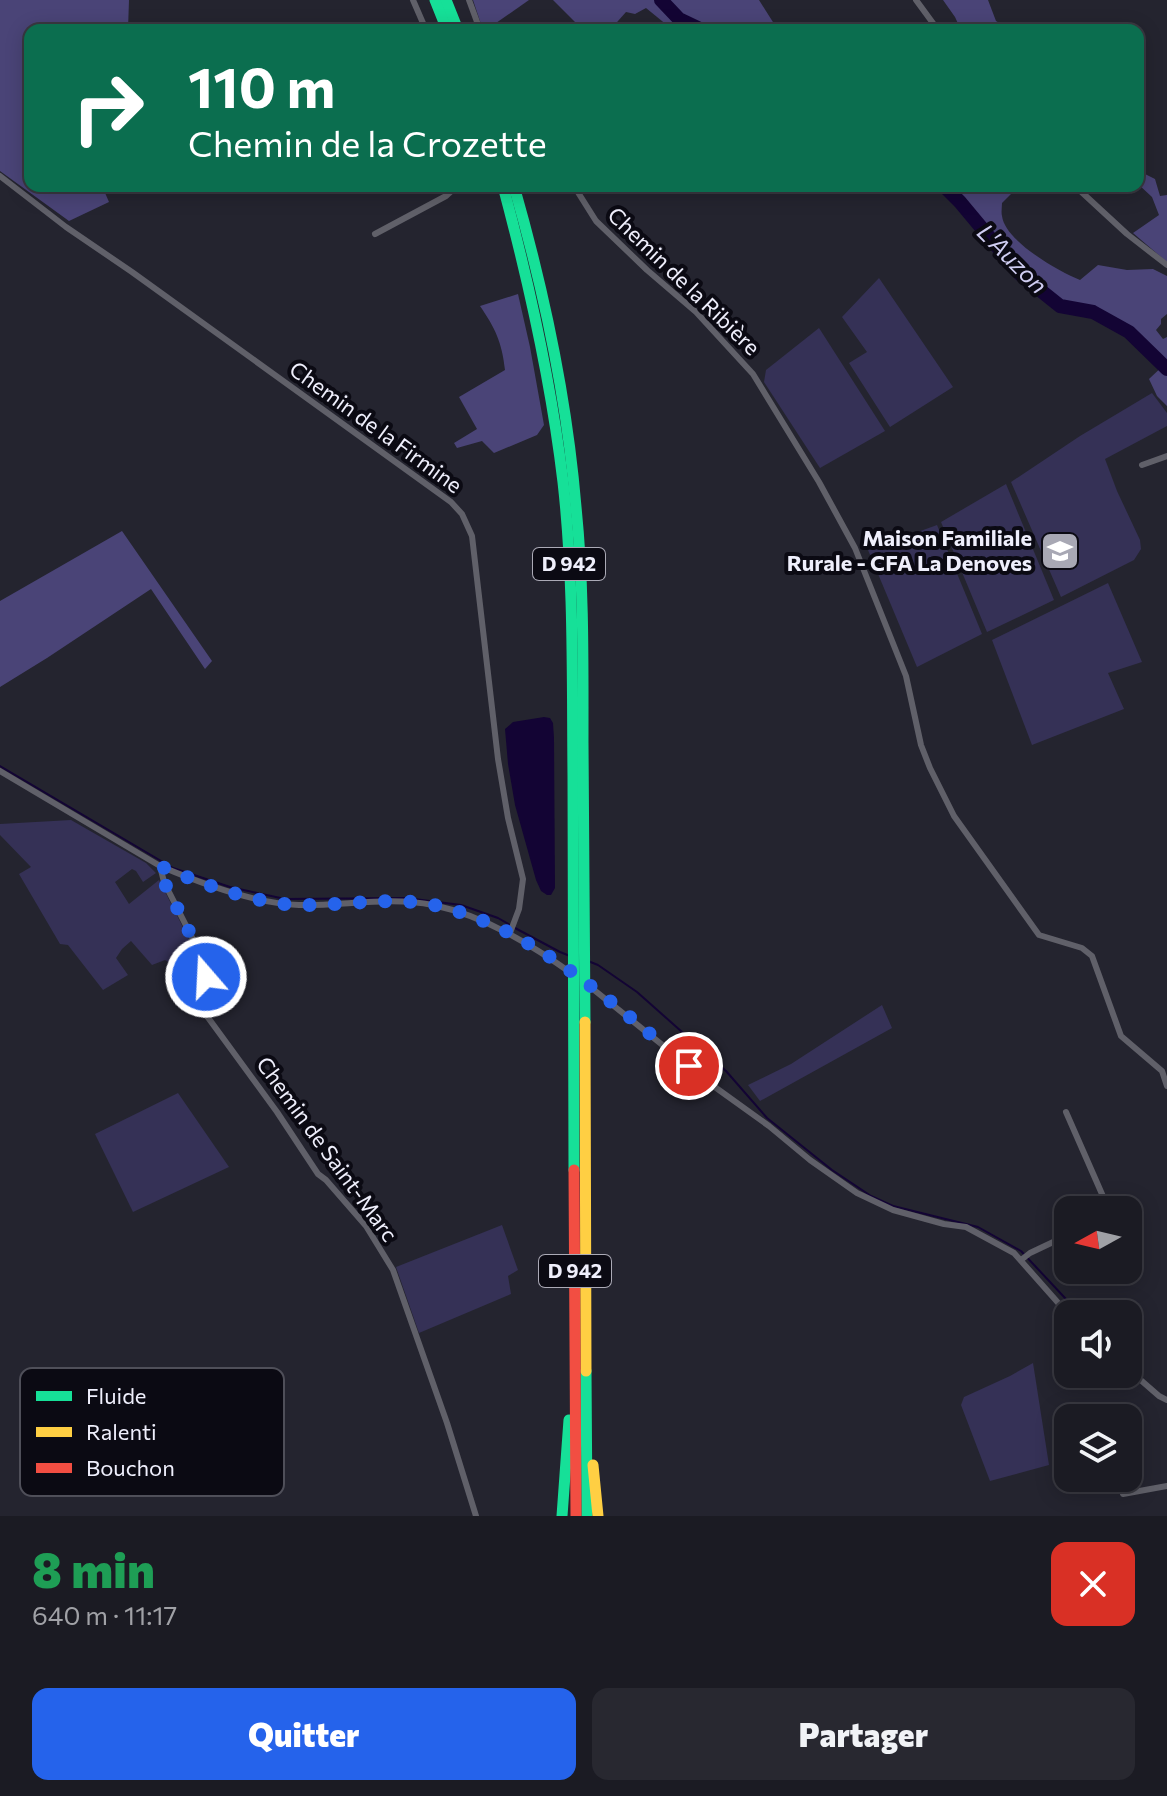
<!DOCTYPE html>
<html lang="fr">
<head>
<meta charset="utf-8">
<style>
  body { margin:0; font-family:Commissioner,sans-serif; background:#282830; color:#f1f3f6; height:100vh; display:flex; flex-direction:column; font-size:30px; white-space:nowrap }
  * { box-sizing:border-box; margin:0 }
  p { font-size:26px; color:#a0a1a6 }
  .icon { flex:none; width:44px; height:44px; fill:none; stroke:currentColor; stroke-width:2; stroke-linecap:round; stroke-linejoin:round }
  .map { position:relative; height:1516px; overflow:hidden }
  .details { display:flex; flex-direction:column; background:#1b1b23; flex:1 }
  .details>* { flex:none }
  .guide { position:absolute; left:24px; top:24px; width:1120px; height:168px; border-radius:16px; box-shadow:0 4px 20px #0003,0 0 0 2px #393941; background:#0b6e4f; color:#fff; overflow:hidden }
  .needle { width:52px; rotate:262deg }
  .controls { position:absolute; left:1054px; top:1196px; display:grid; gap:16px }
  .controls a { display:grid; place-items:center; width:88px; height:88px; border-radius:16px; background:#1b1b23; box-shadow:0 4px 20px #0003,0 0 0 2px #393941; font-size:40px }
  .pin { position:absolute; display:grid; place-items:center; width:68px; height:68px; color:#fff; margin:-34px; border:4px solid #fff; border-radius:50%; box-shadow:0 2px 8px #0007 }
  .me { position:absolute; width:88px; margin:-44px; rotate:341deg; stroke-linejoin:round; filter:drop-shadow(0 0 6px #0008) }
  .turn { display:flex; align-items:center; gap:28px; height:168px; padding:0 32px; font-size:36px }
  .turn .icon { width:104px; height:104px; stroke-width:2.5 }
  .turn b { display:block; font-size:56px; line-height:68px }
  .round { display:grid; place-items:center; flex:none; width:84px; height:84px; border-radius:16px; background:#282830 }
  .head { display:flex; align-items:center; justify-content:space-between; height:136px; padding:0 32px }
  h1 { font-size:48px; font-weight:800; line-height:60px; color:#1e9e55 }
  .primary-button { display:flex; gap:16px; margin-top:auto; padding:16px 32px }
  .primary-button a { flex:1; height:92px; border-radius:16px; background:#2563eb; color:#fff; font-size:32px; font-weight:800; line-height:92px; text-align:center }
  .primary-button a+a { background:#282830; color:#f1f3f6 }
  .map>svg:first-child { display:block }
</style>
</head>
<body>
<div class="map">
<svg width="1167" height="1516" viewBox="0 0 1167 1516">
  <rect width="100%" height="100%" fill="#24242f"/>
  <g fill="#353156">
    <polygon points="879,278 953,387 890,427 849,363 867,352 842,317"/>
    <polygon points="819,328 885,431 820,468 764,382 766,370"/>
    <polygon points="1152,393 1167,413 1167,426 1105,459 1117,491 1140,540 1141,549 1134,560 1061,597 1011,482 1080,436"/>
    <polygon points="1006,484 1054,600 987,632 941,522"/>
    <polygon points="937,525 982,634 917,667 868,550"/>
    <polygon points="1108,583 1142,662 1108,673 1124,709 1032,745 992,640"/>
    <polygon points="71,820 146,863 156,873 143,882 136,871 132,869 115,882 129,904 159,880 198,957 206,975 203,981 192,991 170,963 165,960 152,965 131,941 122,949 116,958 128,975 103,990 68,945 60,944 19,874 31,867 0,835 0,824"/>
    <polygon points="882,1005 892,1028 760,1101 748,1085 791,1064"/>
    <polygon points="178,1093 229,1167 133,1212 95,1134"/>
    <polygon points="502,1225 518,1270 508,1276 511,1294 419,1333 396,1267"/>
    <polygon points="1033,1363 1049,1465 990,1481 961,1405 964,1397 1010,1376"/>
  </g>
  <g fill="#4a4477">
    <polygon points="0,0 129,0 128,30 71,30 52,25 51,30 30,30 30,186 102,186 109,202 69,221 0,171"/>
    <polygon points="473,0 529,0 486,30 482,27"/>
    <polygon points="553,0 759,0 778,30 673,30 646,8 635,14 626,12 610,30 583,30"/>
    <polygon points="943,0 988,0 996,21 1011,30 961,30 955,17"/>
    <polygon points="1138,157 1143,173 1155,179 1160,196 1167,195 1167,262 1133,233 1159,215 1152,197 1138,184"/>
    <path d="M965,186H1019L1002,203C1002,207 1001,212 1002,216C1005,241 1058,271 1080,280L1098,265L1127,270L1153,269L1167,276V314L1161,319V324L1156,330L1163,339L1167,337V406L1157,396L1149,379L1166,363L1132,329L1095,308L1063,303L1023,271L958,197Z"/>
    <path d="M518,294L530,347L544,425L537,435L494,453L482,441L457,448L454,443L477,429L459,397L505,370C502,342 495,328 480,306Z"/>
    <polygon points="122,531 212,661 205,669 151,589 47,658 0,687 0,601"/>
  </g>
  <polygon fill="#130434" points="544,717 550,718 553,723 554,738 555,888 551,895 547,895 541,891 536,880 515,805 508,764 505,729 513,722"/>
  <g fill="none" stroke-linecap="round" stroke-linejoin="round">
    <g stroke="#130434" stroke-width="2">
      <polyline points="0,766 173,868 230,887 285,899 406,898 461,905 498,918 510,925"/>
      <polyline points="515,928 560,952 570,956"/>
      <polyline points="588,961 598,965 637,992 726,1071 767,1118 832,1170 871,1196 893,1206 978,1227 1021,1251 1080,1314"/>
      <polyline points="1128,1361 1138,1370"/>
    </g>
    <g stroke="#130434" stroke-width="14">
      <polyline points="661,0 679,19 700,29 728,30"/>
      <polyline points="944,186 960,202 1020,274 1060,306 1093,312 1129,332 1167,369"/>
    </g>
    <g stroke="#606069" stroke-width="6">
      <polyline points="413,0 426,30"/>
      <polyline points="469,0 480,30"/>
      <polyline points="916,0 938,30"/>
      <polyline points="0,176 66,227 132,272 451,502 462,514 472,536 498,759 508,818 523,879 519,909 510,933"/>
      <polyline points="574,186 596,221 647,270 696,312 753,374 819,482 855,548 906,676 921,745 930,768 954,816 1039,935 1082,948 1092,956 1121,1036 1162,1071 1167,1086"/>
      <polyline points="1075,186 1127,234 1167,265"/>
      <polyline points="375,234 446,196 457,186"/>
      <polyline points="1142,465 1167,456"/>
      <path d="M0,771L160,866C200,883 255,904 299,905C344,906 389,896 433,905C485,916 532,945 574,975"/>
      <polyline points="160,866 164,882 206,965 206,977 193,997 277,1112 318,1174 326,1180 366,1226 393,1270 447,1423 476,1516"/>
      <polyline points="583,981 712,1085 769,1126 810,1160 857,1193 893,1210 944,1224 966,1227 1014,1253 1068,1314"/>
      <polyline points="1066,1112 1109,1210"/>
      <polyline points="1021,1260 1030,1253 1068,1235"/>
      <polyline points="1128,1369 1159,1396 1167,1400"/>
      <polyline points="1123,1494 1167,1486"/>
    </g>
    <g stroke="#16e098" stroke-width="11">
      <polyline points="435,0 447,30"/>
      <polyline points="446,0 458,30"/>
      <path d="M503,186C529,283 551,381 563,482C574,580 572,679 573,777C573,908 574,1039 574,1170"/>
      <path d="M514,186C544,291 567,398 576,507C584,585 583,664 583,743C584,836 584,929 585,1022"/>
      <polyline points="586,1371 587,1516"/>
      <polyline points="562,1516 569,1420"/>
    </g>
    <g stroke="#ffcf43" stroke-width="11">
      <polyline points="585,1022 586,1371"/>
      <polyline points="593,1465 598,1516"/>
    </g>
    <polyline stroke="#f24e42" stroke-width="11" points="574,1170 576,1516"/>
  </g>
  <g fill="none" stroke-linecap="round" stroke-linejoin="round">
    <path stroke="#2563eb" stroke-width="14" stroke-dasharray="0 25.2" d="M206,977V965L164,882L160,866C200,883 255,904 300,905C344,906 390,896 434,905C533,927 612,1004 689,1066"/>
  </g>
  <defs>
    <g id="school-square" transform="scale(2)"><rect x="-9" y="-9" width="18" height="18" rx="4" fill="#a8a8b4" stroke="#0b0a13"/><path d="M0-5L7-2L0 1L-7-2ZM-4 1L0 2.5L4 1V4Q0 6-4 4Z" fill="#fff"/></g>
  </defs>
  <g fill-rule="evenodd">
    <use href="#school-square" x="1060" y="551"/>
  </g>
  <g text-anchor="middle" stroke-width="8" stroke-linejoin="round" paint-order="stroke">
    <g fill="#0b0a13" stroke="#abaab6" stroke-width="2">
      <rect x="533" y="548" width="72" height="32" rx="6"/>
      <rect x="539" y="1255" width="72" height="32" rx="6"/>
    </g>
    <g font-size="20" font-weight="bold" fill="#efeffc">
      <text x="569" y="571">D 942</text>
      <text x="575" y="1278">D 942</text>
    </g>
    <g font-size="22" fill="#efeffc" stroke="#0b0a13">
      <text transform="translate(684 281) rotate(44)" y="8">Chemin de la Ribière</text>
      <text transform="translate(376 427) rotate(36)" y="8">Chemin de la Firmine</text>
      <text transform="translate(327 1149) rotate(54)" y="8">Chemin de Saint-Marc</text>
    </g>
    <g font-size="22" font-weight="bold" fill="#efeffc" stroke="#0b0a13" text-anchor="end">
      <text x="1032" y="546">Maison Familiale<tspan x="1032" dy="25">Rurale - CFA La Denoves</tspan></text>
    </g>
    <g font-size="24" font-style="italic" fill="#cfcdf1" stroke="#0b0a13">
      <text transform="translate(1012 259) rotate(45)" y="8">L'Auzon</text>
    </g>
  </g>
  <rect x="20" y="1368" width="264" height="128" rx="12" fill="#0b0a13" stroke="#4f4f59" stroke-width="2"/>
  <rect x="36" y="1391" width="36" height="10" fill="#16e098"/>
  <rect x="36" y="1427" width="36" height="10" fill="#ffcf43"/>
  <rect x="36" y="1463" width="36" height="10" fill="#f24e42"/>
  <g font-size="22" fill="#efeffc">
    <text x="86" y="1404">Fluide</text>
    <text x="86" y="1440">Ralenti</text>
    <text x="86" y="1476">Bouchon</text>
  </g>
</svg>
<div class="controls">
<a><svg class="needle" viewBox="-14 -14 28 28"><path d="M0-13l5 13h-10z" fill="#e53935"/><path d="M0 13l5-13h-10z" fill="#a0a1a6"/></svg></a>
<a><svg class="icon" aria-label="sound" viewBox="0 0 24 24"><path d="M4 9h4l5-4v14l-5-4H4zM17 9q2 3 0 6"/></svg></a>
<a><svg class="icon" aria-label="layers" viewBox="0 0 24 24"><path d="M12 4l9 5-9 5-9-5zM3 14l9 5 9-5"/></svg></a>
</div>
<div class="pin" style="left:689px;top:1066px;background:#d93025"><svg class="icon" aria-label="arrive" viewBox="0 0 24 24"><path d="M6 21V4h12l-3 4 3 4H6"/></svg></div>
<svg class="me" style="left:206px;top:977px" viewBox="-20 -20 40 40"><circle r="17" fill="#2563eb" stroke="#fff" stroke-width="3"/><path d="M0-11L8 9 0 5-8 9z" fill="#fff"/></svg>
<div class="guide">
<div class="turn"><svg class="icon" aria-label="right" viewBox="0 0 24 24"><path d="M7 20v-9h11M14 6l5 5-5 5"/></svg><div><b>110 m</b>Chemin de la Crozette</div></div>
</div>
</div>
<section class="details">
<div class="head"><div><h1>8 min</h1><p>640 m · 11:17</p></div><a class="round" style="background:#d93025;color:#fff"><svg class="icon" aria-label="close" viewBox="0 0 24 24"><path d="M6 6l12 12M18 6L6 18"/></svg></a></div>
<div class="primary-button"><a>Quitter</a><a>Partager</a></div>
</section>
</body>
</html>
